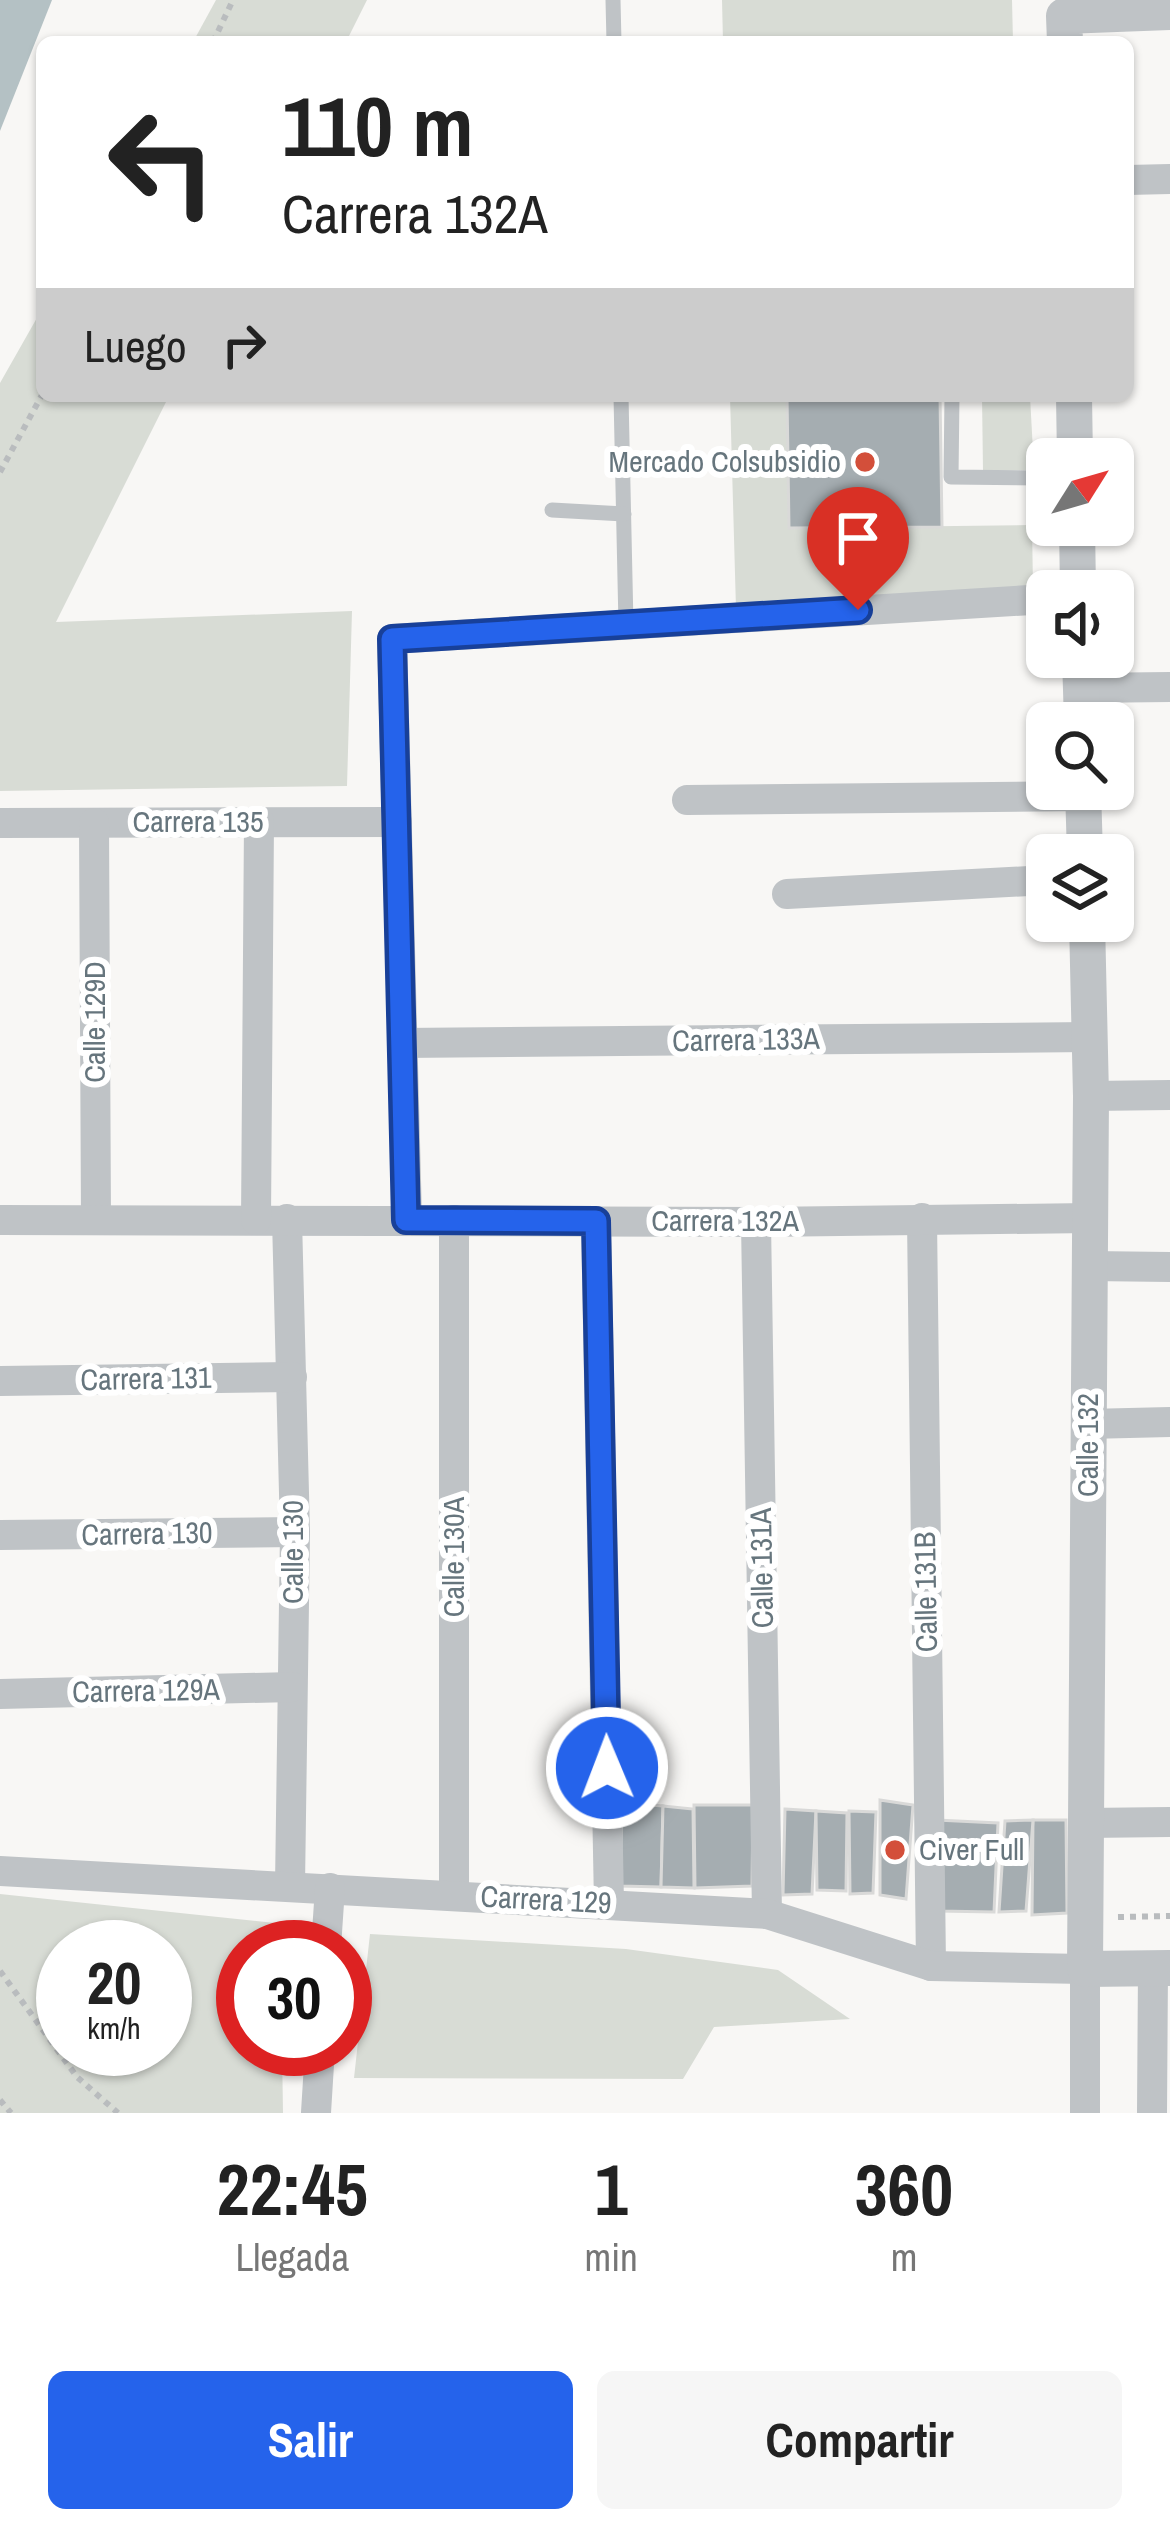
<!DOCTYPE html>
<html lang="es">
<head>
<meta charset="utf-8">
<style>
  body { margin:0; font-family:"Archivo Narrow",sans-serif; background:#f6f6f6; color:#222; height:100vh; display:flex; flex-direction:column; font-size:45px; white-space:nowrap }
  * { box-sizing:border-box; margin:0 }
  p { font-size:39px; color:#767676 }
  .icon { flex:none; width:66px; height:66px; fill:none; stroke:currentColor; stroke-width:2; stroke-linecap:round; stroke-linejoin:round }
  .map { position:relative; height:2113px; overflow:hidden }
  .drawer { display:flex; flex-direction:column; background:#fff; flex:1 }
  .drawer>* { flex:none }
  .guide { position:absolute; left:36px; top:36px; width:1098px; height:366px; border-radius:18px; box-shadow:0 3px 9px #0004; background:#fff; color:#222; overflow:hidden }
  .needle { width:78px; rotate:53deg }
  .buttons { position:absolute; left:1026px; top:438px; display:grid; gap:24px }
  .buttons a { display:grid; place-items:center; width:108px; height:108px; border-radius:18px; background:#fff; box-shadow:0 3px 9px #0004; font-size:60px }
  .speed { position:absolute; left:36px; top:1920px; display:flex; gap:24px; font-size:60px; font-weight:700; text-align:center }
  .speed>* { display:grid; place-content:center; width:156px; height:156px; border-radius:50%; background:#fff; box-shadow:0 3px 9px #0004; line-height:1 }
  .speed small { font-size:30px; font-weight:400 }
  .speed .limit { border:18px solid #d22; background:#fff; color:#111 }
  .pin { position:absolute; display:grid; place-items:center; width:102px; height:102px; color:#fff; margin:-123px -51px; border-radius:50% 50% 50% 0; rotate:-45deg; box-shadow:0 0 12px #0007 }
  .pin .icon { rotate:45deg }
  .me { position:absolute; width:132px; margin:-66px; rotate:359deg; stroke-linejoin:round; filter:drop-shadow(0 0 9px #0008) }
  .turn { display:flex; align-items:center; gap:42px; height:252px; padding:0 48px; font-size:54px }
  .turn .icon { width:156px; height:156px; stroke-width:2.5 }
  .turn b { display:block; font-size:84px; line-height:102px }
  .then { display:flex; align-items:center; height:114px; padding:0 48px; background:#0003; gap:24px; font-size:45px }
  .eta { display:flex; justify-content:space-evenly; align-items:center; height:204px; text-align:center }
  .eta b { font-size:72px; font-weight:700; line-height:84px }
  .button { display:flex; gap:24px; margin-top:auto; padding:24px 48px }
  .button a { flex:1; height:138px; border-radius:18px; background:#2563eb; color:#fff; font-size:48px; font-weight:700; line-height:138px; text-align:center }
  .button a+a { background:#f6f6f6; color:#222 }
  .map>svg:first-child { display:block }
</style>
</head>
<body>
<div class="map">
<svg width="1170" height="2113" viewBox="0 0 1170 2113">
  <rect width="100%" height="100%" fill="#f8f7f5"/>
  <g fill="#d8dcd5" fill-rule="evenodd">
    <polygon points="216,0 367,0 346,42 193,42"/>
    <polygon points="722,0 1012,0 1013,42 723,42"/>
    <polygon points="42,309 42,396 169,396 56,622 352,611 347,786 0,791 0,383"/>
    <polygon points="730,396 787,396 789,528 1032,525 1033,589 736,609"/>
    <polygon points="982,396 1030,396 1034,470 983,471"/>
    <path d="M0,1894L284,1924V1947H243V2049H282L283,2113H0ZM165,1947V2049H63V1947Z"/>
    <polygon points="370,1934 626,1949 778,1970 850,2019 714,2027 683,2079 354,2078"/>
  </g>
  <polygon fill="#b4c1c4" points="0,0 52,0 0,131"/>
  <g fill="#a5adb1" stroke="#d9d9d8" stroke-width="3">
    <polygon points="787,396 940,396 942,527 789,528"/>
    <polygon points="880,1800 913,1805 906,1899 880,1895"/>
    <polygon points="622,1803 663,1806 661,1887 620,1886"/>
    <polygon points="694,1805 753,1805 752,1886 695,1888"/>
    <polygon points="663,1806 693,1809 694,1888 661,1887"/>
    <polygon points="785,1809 816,1811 812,1894 783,1895"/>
    <polygon points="816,1811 847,1813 846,1891 817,1890"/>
    <polygon points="849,1811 876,1812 873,1893 850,1894"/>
    <polygon points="936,1820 998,1823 994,1912 938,1911"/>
    <polygon points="1033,1820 1066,1820 1067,1913 1032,1915"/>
    <polygon points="1033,1820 1026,1911 999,1912 1005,1821"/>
  </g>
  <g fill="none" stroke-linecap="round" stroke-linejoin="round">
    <g stroke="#b9bcbe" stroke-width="6" stroke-dasharray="6 6" stroke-linecap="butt">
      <polyline points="213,42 233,0"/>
      <polyline points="0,472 42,395"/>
      <polyline points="1118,1917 1170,1916"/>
      <polyline points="0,1971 77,2077 118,2113"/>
      <polyline points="0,2100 11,2113"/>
    </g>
    <g stroke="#bfc3c6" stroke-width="15">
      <polyline points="613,0 614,42"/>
      <polyline points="621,396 626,625"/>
      <polyline points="952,396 951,477 1047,478"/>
      <polyline points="552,510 624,514"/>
    </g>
    <g stroke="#bfc3c6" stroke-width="30">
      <polyline points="1128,180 1170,179"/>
      <polyline points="1081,688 1170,687"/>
      <polyline points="687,800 1084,796"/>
      <polyline points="0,823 397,822"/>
      <polyline points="94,823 96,1220"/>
      <polyline points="787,894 1047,880"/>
      <polyline points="402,1043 1090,1037"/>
      <polyline points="1091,1096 1170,1095"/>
      <polyline points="922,1218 931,1966"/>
      <polyline points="287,1219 295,1532 290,1886"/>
      <polyline points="407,1219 392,639 1047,599"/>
      <polyline points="0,1220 756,1222 1090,1218"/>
      <polyline points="256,1220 259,821"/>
      <polyline points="454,1220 454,1895"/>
      <polyline points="596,1221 609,1904"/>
      <polyline points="756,1222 767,1914"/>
      <polyline points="1090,1266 1170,1267"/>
      <polyline points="0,1381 292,1377"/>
      <polyline points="1088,1424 1170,1422"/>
      <polyline points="0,1535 295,1532"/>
      <polyline points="0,1694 292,1687"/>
      <polyline points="1086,1823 1170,1822"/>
      <polyline points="0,1871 767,1914 931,1966 1085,1969 1085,2113"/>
      <polyline points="326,1947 330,1888"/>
      <polyline points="316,2113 320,2049"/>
      <polyline points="1152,2113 1153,1968"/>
    </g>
    <g stroke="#bfc3c6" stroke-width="36">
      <polyline points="1065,42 1064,16 1170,12"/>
      <polyline points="1074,396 1075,459"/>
      <polyline points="1077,525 1078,591"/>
      <polyline points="1080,657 1082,723"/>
      <polyline points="1083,789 1085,855"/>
      <polyline points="1087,921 1091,1096 1085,1969 1170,1968"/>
    </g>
  </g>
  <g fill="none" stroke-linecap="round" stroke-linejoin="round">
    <g stroke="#184099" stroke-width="30">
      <polyline id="route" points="607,1768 596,1221 406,1220 392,639 858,610"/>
    </g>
    <use href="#route" stroke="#2563eb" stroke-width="21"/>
  </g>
  <g fill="#d34f3a" stroke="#fff" stroke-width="4.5">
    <circle cx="865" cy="462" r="12"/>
    <circle cx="895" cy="1850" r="12"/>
  </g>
  <g text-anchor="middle" stroke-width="12" stroke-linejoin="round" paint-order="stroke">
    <g font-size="30" fill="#66757d" stroke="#fff" text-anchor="end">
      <text x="841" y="472">Mercado Colsubsidio</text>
      <text x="919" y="1860" text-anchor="start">Civer Full</text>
    </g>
    <g font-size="30" fill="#66757d" stroke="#fff">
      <text x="198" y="832">Carrera 135</text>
      <text transform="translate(95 1022) rotate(-90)" y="10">Calle 129D</text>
      <text transform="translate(746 1040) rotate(-1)" y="10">Carrera 133A</text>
      <text x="725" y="1231">Carrera 132A</text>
      <text transform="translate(146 1379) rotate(-1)" y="10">Carrera 131</text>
      <text transform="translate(1088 1445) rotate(-90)" y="10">Calle 132</text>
      <text transform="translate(147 1534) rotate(-1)" y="10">Carrera 130</text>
      <text transform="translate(293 1552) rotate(-90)" y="10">Calle 130</text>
      <text transform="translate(454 1557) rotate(-90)" y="10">Calle 130A</text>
      <text transform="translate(762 1568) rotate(-91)" y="10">Calle 131A</text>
      <text transform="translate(926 1592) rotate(-91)" y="10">Calle 131B</text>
      <text transform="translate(146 1691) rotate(-1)" y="10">Carrera 129A</text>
      <text transform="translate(546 1900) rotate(3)" y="10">Carrera 129</text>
    </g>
  </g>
</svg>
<div class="buttons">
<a><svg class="needle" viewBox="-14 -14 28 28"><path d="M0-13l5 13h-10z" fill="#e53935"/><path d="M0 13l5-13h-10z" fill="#767676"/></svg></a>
<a><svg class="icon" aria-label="sound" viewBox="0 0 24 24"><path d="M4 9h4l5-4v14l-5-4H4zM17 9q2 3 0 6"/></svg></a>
<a><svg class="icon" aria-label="search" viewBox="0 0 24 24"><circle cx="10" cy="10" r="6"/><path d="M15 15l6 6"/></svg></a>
<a><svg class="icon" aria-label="layers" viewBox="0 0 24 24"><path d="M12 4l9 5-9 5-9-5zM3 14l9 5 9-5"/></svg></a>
</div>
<div class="speed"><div>20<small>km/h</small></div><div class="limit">30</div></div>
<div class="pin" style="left:858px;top:610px;background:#d93025"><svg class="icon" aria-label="arrive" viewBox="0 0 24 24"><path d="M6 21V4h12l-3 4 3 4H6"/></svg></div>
<svg class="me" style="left:607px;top:1768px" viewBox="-20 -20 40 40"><circle r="17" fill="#2563eb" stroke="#fff" stroke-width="3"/><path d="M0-11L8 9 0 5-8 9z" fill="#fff"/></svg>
<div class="guide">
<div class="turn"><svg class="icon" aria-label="left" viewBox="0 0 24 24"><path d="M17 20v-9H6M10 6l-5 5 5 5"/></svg><div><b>110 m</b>Carrera 132A</div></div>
<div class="then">Luego<svg class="icon" aria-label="right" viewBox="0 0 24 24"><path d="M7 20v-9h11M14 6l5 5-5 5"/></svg></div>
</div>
</div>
<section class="drawer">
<div class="eta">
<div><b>22:45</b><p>Llegada</p></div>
<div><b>1</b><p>min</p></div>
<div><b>360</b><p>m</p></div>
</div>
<div class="button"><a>Salir</a><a>Compartir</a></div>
</section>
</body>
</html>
